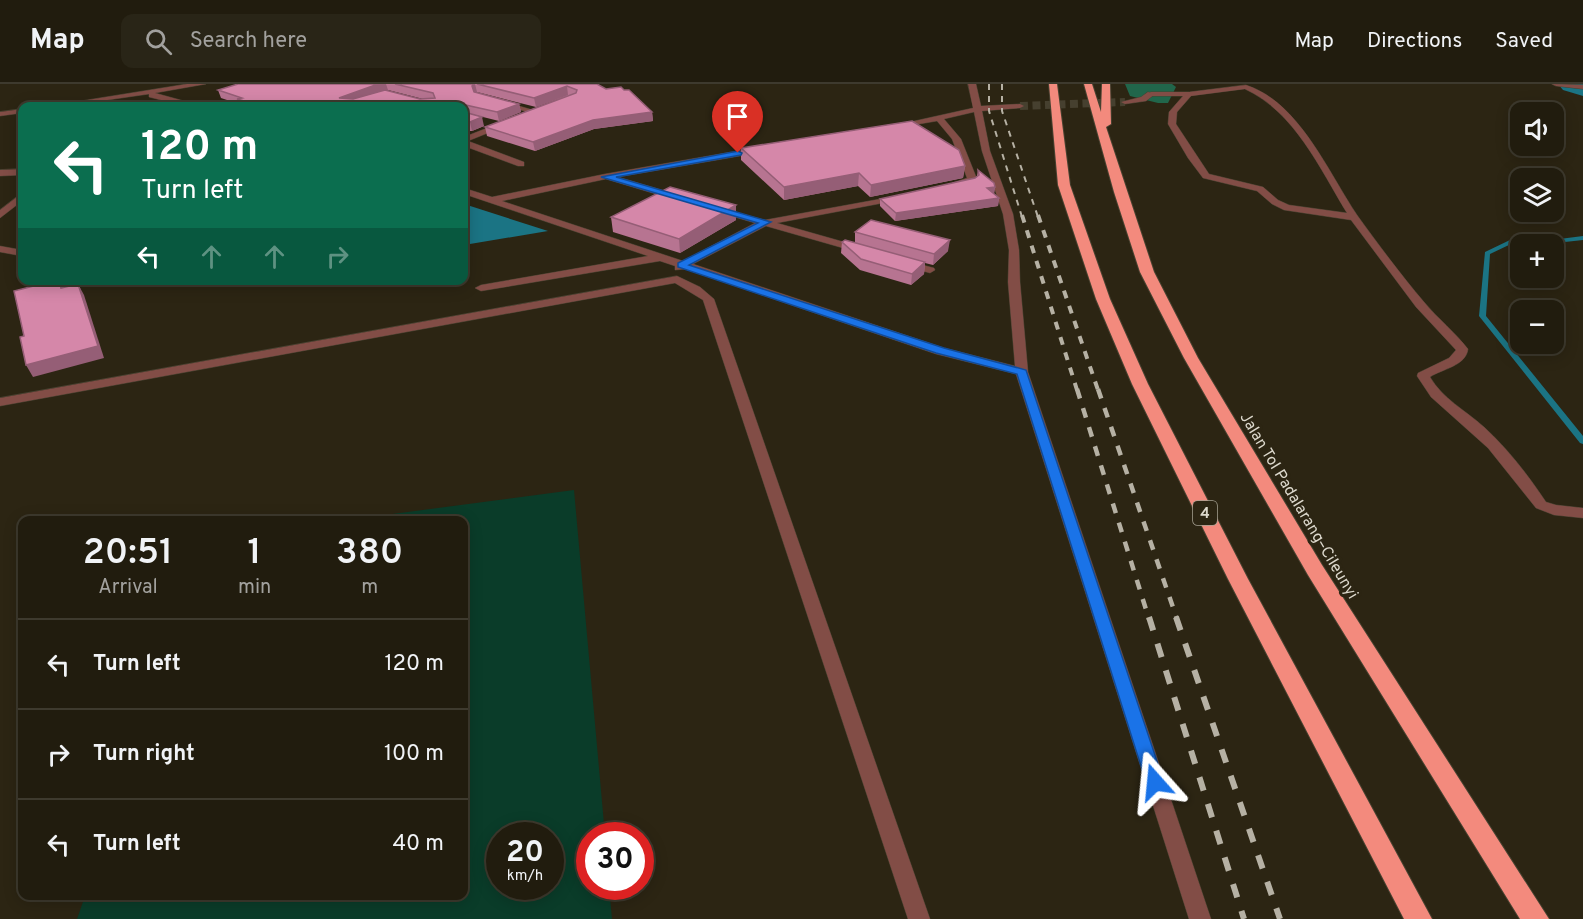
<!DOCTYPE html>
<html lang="en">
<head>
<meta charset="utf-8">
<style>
  body { margin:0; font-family:Overpass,sans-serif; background:#292517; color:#f1f3f6; height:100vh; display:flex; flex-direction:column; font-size:22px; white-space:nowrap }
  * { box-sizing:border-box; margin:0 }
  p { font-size:20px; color:#a2a19e }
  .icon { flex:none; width:33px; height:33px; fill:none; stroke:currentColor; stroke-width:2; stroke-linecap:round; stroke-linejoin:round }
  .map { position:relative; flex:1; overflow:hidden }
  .drawer { position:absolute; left:18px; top:432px; width:450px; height:384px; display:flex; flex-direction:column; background:#211c0e; border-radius:12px; box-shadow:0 3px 15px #0003,0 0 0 2px #3e3a2e }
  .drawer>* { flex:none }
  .banner { position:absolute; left:18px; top:18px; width:450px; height:183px; border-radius:12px; box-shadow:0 3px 15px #0003,0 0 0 2px #3e3a2e; background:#0b6e4f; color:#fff; overflow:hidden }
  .tools { position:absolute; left:1510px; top:18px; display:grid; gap:12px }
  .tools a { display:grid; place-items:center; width:54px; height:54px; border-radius:12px; background:#211c0e; box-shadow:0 3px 15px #0003,0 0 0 2px #3e3a2e; font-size:30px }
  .speed { position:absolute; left:486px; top:738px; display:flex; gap:12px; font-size:30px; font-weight:700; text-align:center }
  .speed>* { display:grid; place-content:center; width:78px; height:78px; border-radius:50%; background:#211c0e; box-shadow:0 3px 15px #0003,0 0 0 2px #3e3a2e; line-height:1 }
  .speed small { font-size:15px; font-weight:400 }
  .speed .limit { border:9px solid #d22; background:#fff; color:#111 }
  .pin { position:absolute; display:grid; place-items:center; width:51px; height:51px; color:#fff; margin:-62px -26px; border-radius:50% 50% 50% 0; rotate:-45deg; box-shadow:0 0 6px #0007 }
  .pin .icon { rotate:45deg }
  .me { position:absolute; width:66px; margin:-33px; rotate:342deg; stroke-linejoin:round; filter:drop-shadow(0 0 4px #0008) }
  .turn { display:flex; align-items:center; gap:21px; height:126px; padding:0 24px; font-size:27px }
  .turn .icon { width:78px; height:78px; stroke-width:2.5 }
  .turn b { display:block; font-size:42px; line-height:51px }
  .lanes { display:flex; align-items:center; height:57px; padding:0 24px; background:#0003; justify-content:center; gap:30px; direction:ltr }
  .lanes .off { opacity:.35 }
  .eta { display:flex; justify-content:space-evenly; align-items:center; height:102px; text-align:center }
  .eta b { font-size:36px; font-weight:600; line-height:42px }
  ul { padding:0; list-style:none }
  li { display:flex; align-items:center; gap:18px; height:90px; padding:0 24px; border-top:2px solid #3e3a2e }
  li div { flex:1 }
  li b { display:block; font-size:22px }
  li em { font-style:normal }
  header { display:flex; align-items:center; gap:36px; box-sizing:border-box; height:84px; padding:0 30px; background:#211c0e; border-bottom:2px solid #3e3a2e }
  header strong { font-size:28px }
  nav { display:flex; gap:33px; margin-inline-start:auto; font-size:21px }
  .search { width:420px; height:54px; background:#292517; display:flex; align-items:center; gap:15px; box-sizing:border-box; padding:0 21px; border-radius:12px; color:#a2a19e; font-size:22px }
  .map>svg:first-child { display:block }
</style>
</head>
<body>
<header>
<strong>Map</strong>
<div class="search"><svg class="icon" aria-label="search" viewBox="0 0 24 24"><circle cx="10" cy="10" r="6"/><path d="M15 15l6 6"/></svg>Search here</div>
<nav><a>Map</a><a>Directions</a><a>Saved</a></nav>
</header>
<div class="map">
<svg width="1583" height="835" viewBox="0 0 1583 835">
  <rect width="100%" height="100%" fill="#2c2513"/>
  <path fill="#0a3c29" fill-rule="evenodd" d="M574,406L605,751L590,752V802L609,803L612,835H77L85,812H464V436H347ZM500,752H550V802H500Z"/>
  <polygon fill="#21664b" points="1125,0 1172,0 1176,3 1168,19 1158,19 1130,12"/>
  <polygon fill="#1b7484" points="464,120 548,147 464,161"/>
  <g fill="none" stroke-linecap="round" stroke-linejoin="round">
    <polygon fill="#1b7484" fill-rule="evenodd" points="1583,152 1583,156 1547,160 1511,160 1490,170 1486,232 1583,352 1583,360 1580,359 1479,232 1485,168 1510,156 1536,158"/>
    <polygon fill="#1b7484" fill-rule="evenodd" points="1558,0 1583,0 1583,12 1563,6"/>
    <polyline stroke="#46402f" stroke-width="8" stroke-dasharray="8 4.5" stroke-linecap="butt" points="1020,22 1125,18"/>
    <g stroke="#484231" stroke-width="1">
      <g id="service">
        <path d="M1246,1C1299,18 1328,88 1357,131C1378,160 1401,191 1424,218C1438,235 1455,248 1468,265C1466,282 1442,285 1430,293C1443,315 1465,326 1484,343C1508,365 1528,391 1546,418L1556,421L1583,424V434L1554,431L1536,424L1488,364L1431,313L1417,292L1418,289L1449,274L1456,266L1416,223L1351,136L1284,126L1272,120L1257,107L1203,94L1188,74L1168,40L1169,28L1183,12H1151L1147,10L1151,8H1189ZM1245,5C1295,28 1320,85 1347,129L1289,121L1278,116L1263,103L1209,90L1176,40L1177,28L1191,12Z"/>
        <polygon points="22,85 22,91 0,92 0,86"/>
        <polygon points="22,109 22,117 0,134 0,126"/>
        <polygon points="0,162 22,166 22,172 0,168"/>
      </g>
    </g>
    <g stroke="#484231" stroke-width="1">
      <g id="minor">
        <polygon points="187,0 206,0 155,9 195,20 196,22 185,22 149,13 149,10 66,22 50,22"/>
        <polygon points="968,0 976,0 981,22 1020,20 1024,22 1020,24 982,27 990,67 1013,130 1019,166 1020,198 1028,288 1211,835 1189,835 1016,290 936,270 685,185 675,186 675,182 660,177 481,207 475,204 481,201 648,172 464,110 464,104 492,113 605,90 760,63 763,64 763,68 618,93 682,112 682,116 679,117 606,95 502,117 683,177 755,139 714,127 714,123 765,136 902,111 904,113 899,116 777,139 865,164 865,168 857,168 766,142 693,180 944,264 1015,282 1008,198 1009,166 1003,130 982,67 974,28 944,35 961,55 977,95 955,104 952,103 952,99 967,94 952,55 937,37 896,44 892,42 973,24"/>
        <polygon points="1552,0 1583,1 1583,5 1556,2"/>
        <polygon points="1148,8 1155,10 1146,17 1125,20 1121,18 1141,13"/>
        <polygon points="498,16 540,28 468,57 524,78 524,82 518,82 464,62 464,53 528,28 498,20"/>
        <polygon points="22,25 22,29 0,32 0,28"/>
        <polygon points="904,176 934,184 935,186 930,189 900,181 899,179"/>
        <polygon points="677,192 700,203 714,215 930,835 908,835 703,216 675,199 0,322 0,314"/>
      </g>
    </g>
    <g stroke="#484231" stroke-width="2">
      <g id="motorway">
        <polygon points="1049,0 1057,0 1070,101 1110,215 1148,300 1248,495 1432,835 1404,835 1228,495 1132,300 1096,215 1058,101"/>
        <polygon points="1084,0 1092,0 1101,28 1102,0 1110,0 1111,40 1106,43 1154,188 1198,274 1322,481 1549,835 1520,835 1308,491 1184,274 1140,188 1114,108"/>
      </g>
    </g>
    <use href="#service" fill="#824d46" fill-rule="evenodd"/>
    <use href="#minor" fill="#824d46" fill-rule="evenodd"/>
    <use href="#motorway" fill="#f38a7d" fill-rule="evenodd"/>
    <g stroke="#b6b1a4" stroke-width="2" stroke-dasharray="6 6" stroke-linecap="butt">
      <polyline points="989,0 989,27 1022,133"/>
      <polyline points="1002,0 1002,27 1038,133"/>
    </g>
    <g stroke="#b6b1a4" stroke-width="4" stroke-dasharray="8 8" stroke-linecap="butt">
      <polyline points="1022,131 1077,306"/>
      <polyline points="1038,131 1098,306"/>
    </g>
    <g stroke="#b6b1a4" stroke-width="4.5" stroke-dasharray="10 10" stroke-linecap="butt">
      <polyline points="1077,305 1149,535"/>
      <polyline points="1098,305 1177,535"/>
    </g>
    <g stroke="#b6b1a4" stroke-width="6" stroke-dasharray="14 14" stroke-linecap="butt">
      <polyline points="1149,533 1244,835"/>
      <polyline points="1176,533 1280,835"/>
    </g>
  </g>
  <g fill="#b77491" fill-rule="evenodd">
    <path d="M238,0H597L606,5L624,6L652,28L653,37L594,45L535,67L487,52L485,43L569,11L536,23L477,8H476L519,20L521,28L499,37L471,30L484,42L472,47H464V22H240L239,20L221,14L218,6ZM386,6H388L423,15H420Z"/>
    <polygon points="741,64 965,82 963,94 870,113 858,102 784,116 741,76"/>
    <polygon points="978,86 995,103 994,110 999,114 998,122 895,137 880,122 880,115 975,94 977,92"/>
    <polygon points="736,121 736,136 680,169 613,148 611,133"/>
    <polygon points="855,148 948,167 933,181 925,179 924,190 911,201 860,186 841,169 842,158 855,158"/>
  </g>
  <g fill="#955e76">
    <polygon points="378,0 386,0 388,6 342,22 339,14"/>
    <polygon points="474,0 475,0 477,8 474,10 472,2"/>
    <polygon points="567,2 568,11 536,23 534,14"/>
    <polygon points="519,20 521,28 499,37 497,28"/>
    <polygon points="652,28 653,37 594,45 535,67 533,58 593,36"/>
    <polygon points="482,33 484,42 472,47 470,38"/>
    <polygon points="965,82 963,94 870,113 871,101"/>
    <polygon points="859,89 858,102 784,116 784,103"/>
    <polygon points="995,103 994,110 987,104"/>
    <polygon points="999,114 998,122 895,137 896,129"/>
    <polygon points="736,121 736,136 680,169 679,155"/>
    <polygon points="950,156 948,167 933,181 934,170"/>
    <polygon points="925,178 924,190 911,201 912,190"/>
    <polygon points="78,200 84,211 104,274 33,293 26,281"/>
  </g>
  <g fill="#d587a9" stroke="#955e76" stroke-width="1.5">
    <polygon points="238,0 378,0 339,14 353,15 385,6 420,15 435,14 433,9 395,0 474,0 472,2 474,8 519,20 497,28 461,20 461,22 261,22 262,22 237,15 242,14 218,6"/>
    <polygon points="477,0 597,0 606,5 621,3 624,6 629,6 652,28 593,36 533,58 485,43 576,9 577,6 567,2 534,14"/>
    <polygon points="464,28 482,33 470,38 464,38"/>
    <polygon points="912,37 959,66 965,82 871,101 859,89 784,103 741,64"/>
    <polygon points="978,86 994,99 995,103 987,104 999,114 896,129 880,115 975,94 979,91"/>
    <polygon points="670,103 736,121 679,155 611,133"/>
    <polygon points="871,136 950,156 934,170 855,148"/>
    <polygon points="845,156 925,178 912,190 861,175 842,158"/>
    <polygon points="57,196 59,196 61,204 78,200 98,262 26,281 20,253 24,252 14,207"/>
  </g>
  <polygon fill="#1a73e8" stroke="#114b97" stroke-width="1.5" points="738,67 742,69 741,71 616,93 771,138 689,181 944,264 1026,286 1164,698 1162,704 1155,706 1149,704 1146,698 1017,290 936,269 678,183 678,179 758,139 601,93"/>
  <g text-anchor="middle" stroke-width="6" stroke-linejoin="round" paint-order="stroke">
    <rect fill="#2c2513" stroke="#a7a294" stroke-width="1.5" x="1193" y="417" width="24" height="24" rx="4.5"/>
    <g font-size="15" font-weight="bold" fill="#dcd8cc">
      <text x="1205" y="434">4</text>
    </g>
    <g font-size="16" fill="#dcd8cc" stroke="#2c2513">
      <text transform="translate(1300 421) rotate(59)" y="6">Jalan Tol Padalarang–Cileunyi</text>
    </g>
  </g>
</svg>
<div class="tools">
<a><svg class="icon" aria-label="sound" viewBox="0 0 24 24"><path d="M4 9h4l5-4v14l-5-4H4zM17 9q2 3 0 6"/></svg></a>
<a><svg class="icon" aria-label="layers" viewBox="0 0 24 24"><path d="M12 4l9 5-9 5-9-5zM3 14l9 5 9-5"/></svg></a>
<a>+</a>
<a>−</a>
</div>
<div class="speed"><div>20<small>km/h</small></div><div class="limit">30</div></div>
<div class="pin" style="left:738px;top:69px;background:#d93025"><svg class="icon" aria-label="arrive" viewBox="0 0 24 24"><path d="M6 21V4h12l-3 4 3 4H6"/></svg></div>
<svg class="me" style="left:1155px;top:698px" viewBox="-20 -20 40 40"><path d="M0-17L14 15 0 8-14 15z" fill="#1a73e8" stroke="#fff" stroke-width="4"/></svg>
<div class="banner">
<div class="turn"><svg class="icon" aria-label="left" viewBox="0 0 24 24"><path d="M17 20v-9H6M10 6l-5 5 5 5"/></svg><div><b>120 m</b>Turn left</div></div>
<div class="lanes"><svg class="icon" aria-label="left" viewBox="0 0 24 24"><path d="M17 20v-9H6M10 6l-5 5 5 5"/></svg><svg class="icon off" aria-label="ahead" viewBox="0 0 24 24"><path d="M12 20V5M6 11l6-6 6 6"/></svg><svg class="icon off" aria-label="ahead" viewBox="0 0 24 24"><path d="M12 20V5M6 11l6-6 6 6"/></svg><svg class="icon off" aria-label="right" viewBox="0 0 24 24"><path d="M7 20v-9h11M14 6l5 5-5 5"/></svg></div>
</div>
<section class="drawer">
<div class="eta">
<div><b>20:51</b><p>Arrival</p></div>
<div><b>1</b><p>min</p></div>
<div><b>380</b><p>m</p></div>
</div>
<ul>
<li><svg class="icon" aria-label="left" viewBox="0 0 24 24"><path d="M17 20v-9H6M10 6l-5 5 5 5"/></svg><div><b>Turn left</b></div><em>120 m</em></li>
<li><svg class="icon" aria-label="right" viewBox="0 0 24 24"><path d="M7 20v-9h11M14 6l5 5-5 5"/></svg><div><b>Turn right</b></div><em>100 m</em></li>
<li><svg class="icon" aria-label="left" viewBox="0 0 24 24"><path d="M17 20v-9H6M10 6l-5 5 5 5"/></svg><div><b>Turn left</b></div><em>40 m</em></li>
</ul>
</section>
</div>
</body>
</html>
